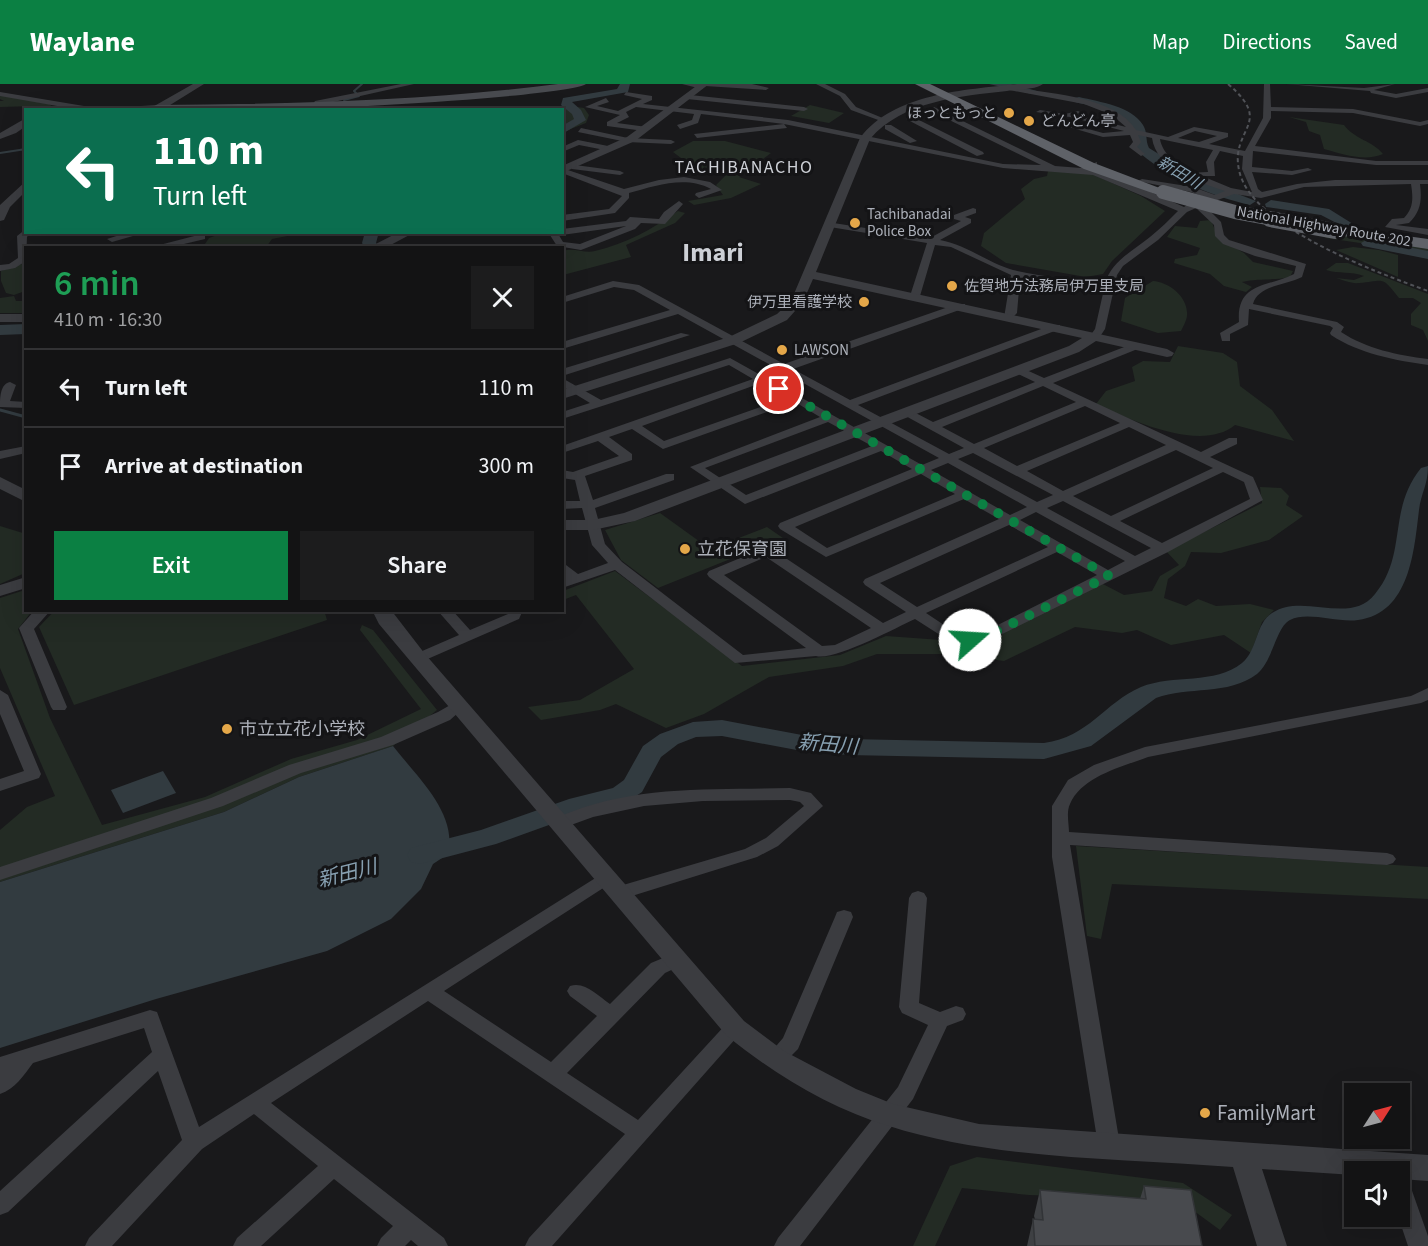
<!DOCTYPE html>
<html lang="en">
<head>
<meta charset="utf-8">
<style>
  body { margin:0; font-family:"Source Sans 3","Noto Sans JP",sans-serif; background:#1c1c1d; color:#f1f3f6; height:100vh; display:flex; flex-direction:column; font-size:22px; white-space:nowrap }
  * { box-sizing:border-box; margin:0 }
  p { font-size:20px; color:#9d9ea0 }
  .icon { flex:none; width:33px; height:33px; fill:none; stroke:currentColor; stroke-width:2; stroke-linecap:round; stroke-linejoin:round }
  .map { position:relative; flex:1; overflow:hidden }
  .panel { position:absolute; left:24px; top:162px; width:540px; height:366px; display:flex; flex-direction:column; background:#131314; border-radius:0px; box-shadow:0 6px 24px #0002,0 0 0 2px #323234 }
  .panel>* { flex:none }
  .top-card { position:absolute; left:24px; top:24px; width:540px; height:126px; border-radius:0px; box-shadow:0 6px 24px #0002,0 0 0 2px #323234; background:#0b6e4f; color:#fff; overflow:hidden }
  .needle { width:39px; rotate:54deg }
  .fabs { position:absolute; left:1344px; top:999px; display:grid; gap:12px }
  .fabs a { display:grid; place-items:center; width:66px; height:66px; border-radius:0px; background:#131314; box-shadow:0 6px 24px #0002,0 0 0 2px #323234; font-size:30px }
  .pin { position:absolute; display:grid; place-items:center; width:51px; height:51px; color:#fff; margin:-26px; border:3px solid #fff; border-radius:50%; box-shadow:0 2px 6px #0007 }
  .me { position:absolute; width:66px; margin:-33px; rotate:71deg; stroke-linejoin:round; filter:drop-shadow(0 0 4px #0008) }
  .turn { display:flex; align-items:center; gap:21px; height:126px; padding:0 30px; font-size:27px }
  .turn .icon { width:78px; height:78px; stroke-width:2.5 }
  .turn b { display:block; font-size:42px; line-height:51px }
  .round { display:grid; place-items:center; flex:none; width:63px; height:63px; border-radius:0px; background:#1c1c1d }
  .summary { display:flex; align-items:center; justify-content:space-between; height:102px; padding:0 30px }
  h1 { font-size:36px; font-weight:600; line-height:45px; color:#1e9e55 }
  .primary-button { display:flex; gap:12px; margin-top:auto; padding:12px 30px }
  .primary-button a { flex:1; height:69px; border-radius:0px; background:#0b8043; color:#fff; font-size:24px; font-weight:600; line-height:69px; text-align:center }
  .primary-button a+a { background:#1c1c1d; color:#f1f3f6 }
  ul { padding:0; list-style:none }
  li { display:flex; align-items:center; gap:18px; height:78px; padding:0 30px; border-top:2px solid #323234 }
  li div { flex:1 }
  li b { display:block; font-size:22px }
  li em { font-style:normal }
  header { display:flex; align-items:center; gap:36px; box-sizing:border-box; height:84px; padding:0 30px; background:#0b8043; color:#fff }
  header strong { font-size:28px }
  nav { display:flex; gap:33px; margin-inline-start:auto; font-size:21px }
  .map>svg:first-child { display:block }
</style>
</head>
<body>
<header>
<strong>Waylane</strong>
<nav><a>Map</a><a>Directions</a><a>Saved</a></nav>
</header>
<div class="map">
<svg width="1428" height="1162" viewBox="0 0 1428 1162">
  <rect width="100%" height="100%" fill="#19191b"/>
  <g fill="#232b24">
    <polygon points="0,11 49,20 56,25 47,25 36,22 0,23 0,17 4,17 0,15"/>
    <polygon points="810,21 844,29 829,39 791,32"/>
    <polygon points="571,22 584,24 589,31 586,39 563,48 562,26 536,25"/>
    <path d="M1289,33L1344,41C1354,55 1373,57 1383,70C1365,78 1342,70 1324,65L1320,51L1309,47L1306,38Z"/>
    <polygon points="693,57 725,57 771,69 739,93 761,100 731,114 694,121 688,117 723,111 716,101 725,92 693,83 673,68"/>
    <polygon points="1048,87 1090,89 1141,112 1165,127 1112,177 1103,190 1086,193 1006,179 981,162 984,149 1025,115 1021,105 1034,95 1047,92"/>
    <path d="M678,127L685,129L675,139L626,161L631,173L563,191V167C574,163 585,170 595,167C625,160 653,145 678,127Z"/>
    <path d="M1211,136L1218,154L1244,169L1253,178L1293,187L1290,193C1273,197 1259,194 1242,198L1252,203L1246,208L1224,202L1210,190L1174,179L1175,175L1197,171L1200,164L1167,153L1175,142L1197,144L1200,137Z"/>
    <polygon points="226,148 303,148 303,149 272,155 266,163 203,163 209,154"/>
    <polygon points="1319,148 1428,163 1428,169 1326,154"/>
    <polygon points="1353,163 1379,166 1398,171 1398,193 1336,166"/>
    <polygon points="25,179 25,207 14,211 6,209 1,197 1,187"/>
    <path d="M1336,179H1348L1428,210V257L1423,246L1411,241V230L1421,219L1413,214H1399C1381,191 1385,197 1359,199C1352,200 1343,196 1336,194L1354,196L1364,192C1351,187 1339,190 1326,186Z"/>
    <path d="M1153,197C1168,198 1186,211 1187,228C1188,234 1184,241 1181,247L1158,249L1121,237L1125,214Z"/>
    <polygon points="14,212 16,217 25,217 25,229 0,229 0,214"/>
    <path d="M1178,262L1223,269L1237,278L1240,302L1272,326L1294,357L1235,341C1201,369 1131,336 1096,320L1106,307L1135,297L1132,283L1143,277L1170,278Z"/>
    <polygon points="1260,403 1281,404 1289,412 1286,421 1303,432 1269,456 1221,469 1191,468 1185,482 1168,495 1164,514 1186,522 1198,515 1216,522 1250,520 1274,526 1262,538 1251,569 1224,551 1171,561 1137,546 1122,549 1075,543 1004,577 952,570 877,570 843,582 769,593 704,630 666,644 616,620 600,626 541,636 528,623 580,616 634,585 576,511 563,516 563,507 615,487 742,582 840,571 886,552 983,559 1101,499 1124,511 1152,507 1160,492 1179,481 1166,467 1262,419"/>
    <polygon points="660,429 710,465 767,443 783,454 658,504 621,476 605,446"/>
    <polygon points="0,442 26,450 25,489 0,500"/>
    <polygon points="25,506 26,526 32,527 18,545 50,634 102,741 205,713 291,675 357,656 421,625 360,546 362,541 373,546 437,626 393,662 299,693 224,728 0,798 0,746 27,723 55,712 0,584 0,514"/>
    <polygon points="55,526 324,526 327,536 74,621 39,543"/>
    <polygon points="1076,762 1428,783 1428,815 1112,800 1101,855 1087,852"/>
    <polygon points="977,1073 1183,1099 1232,1131 1220,1146 1179,1116 1029,1111 962,1104 935,1162 913,1162 950,1082"/>
  </g>
  <g fill="#323b40">
    <path d="M393,662C416,692 458,729 448,770L433,780L421,805L391,835L327,867L156,915L0,964V798L224,728L299,693Z"/>
    <polygon points="163,687 176,709 123,729 111,706"/>
  </g>
  <g fill="none" stroke-linecap="round" stroke-linejoin="round">
    <g stroke="#323b40" stroke-width="2">
      <polyline points="344,16 359,12 354,7 362,0"/>
      <polyline points="0,69 26,65"/>
    </g>
    <polyline stroke="#323b40" stroke-width="3" points="0,326 26,333"/>
    <g fill="#323b40" fill-rule="evenodd">
      <polygon points="620,0 630,0 628,8 572,18 581,26 586,36 562,50 562,42 574,35 572,30 561,21 563,14 617,5"/>
      <polygon points="989,0 1011,0 1037,7 1032,10"/>
      <path d="M1079,13C1100,18 1131,22 1143,41C1148,49 1145,56 1149,64L1199,95L1256,117L1250,121C1212,112 1172,96 1141,70C1134,63 1137,57 1135,49C1130,27 1093,23 1075,18V14Z"/>
      <polygon points="1271,116 1329,125 1353,140 1346,144 1321,131 1266,123 1265,120"/>
      <polygon points="365,148 379,148 376,159 380,164 365,164 362,159"/>
      <polygon points="1368,155 1428,167 1428,175 1363,162 1361,159"/>
      <polygon points="26,240 26,250 0,251 0,241"/>
      <path d="M1428,382C1428,401 1421,409 1419,426C1414,467 1410,529 1358,536C1337,539 1308,527 1290,536C1276,543 1273,577 1257,590C1228,612 1188,602 1156,614L1091,662L1044,675L848,671L802,667L722,652L696,653L678,660L661,673L642,708L630,716L585,728L496,760L420,780L411,778L407,771L411,764L481,746L569,715L613,704L624,696L643,662L660,650L693,638L722,636L802,651L848,655L1044,659C1089,653 1104,619 1141,603C1173,590 1215,601 1242,579C1258,566 1255,540 1272,529C1303,508 1350,542 1375,510C1408,470 1387,426 1421,384Z"/>
    </g>
    <g fill="#3b3c40" fill-rule="evenodd">
      <polygon points="401,0 414,0 320,21 316,26 309,26 315,17"/>
      <polygon points="682,0 752,0 769,4 766,6 705,2 702,5"/>
      <polygon points="816,0 825,0 845,10 856,23 885,35 881,37 851,26 840,12"/>
      <path d="M1264,0H1270L1271,23L1353,25L1420,38L1428,36V40L1420,42L1353,29L1271,27V34L1255,62L1376,77H1428V81H1376L1253,67L1252,83L1292,87L1308,84L1312,86L1292,91L1252,88L1258,105L1262,108L1297,100L1335,96H1428V100H1420C1422,116 1421,127 1409,139L1396,141L1428,145V151L1385,143L1392,135L1404,134C1414,124 1413,113 1411,100L1304,103L1261,114L1234,110L1204,121L1221,138L1224,151L1229,156L1306,180L1302,193C1287,201 1258,201 1253,220L1337,238L1344,243L1341,248C1367,265 1397,271 1428,275V281C1394,276 1360,270 1331,251L1330,249L1333,244L1330,242L1249,225L1248,241L1230,250V257H1222L1220,249L1239,238C1236,198 1269,203 1294,190L1296,182L1255,172L1223,160L1215,152L1214,141L1196,124L1187,128L1158,156L1123,182L1117,191L1105,245L1099,254L1090,252L1095,245L1104,205L1020,194L1017,229L1012,234H1004L1011,191L951,163L935,161L920,212L912,214L910,212L927,159L830,143L827,142V138L930,154L961,137L954,135V131L973,124L976,125V129L965,133L971,135V139L940,156C967,161 988,179 1013,186C1043,193 1075,196 1105,200C1111,177 1133,167 1150,153C1160,145 1169,136 1178,127L1093,91L1003,84L784,40L787,44L697,54L694,50L784,40L701,30L698,39L680,45L677,41L692,36L694,30L636,23L626,28L629,33L617,39L647,43L644,47L607,42V38L620,31L585,23L606,14L609,18L597,22L618,27L642,15L624,11L626,8L652,12V16L643,20L788,36L1003,80L1041,81L931,27L934,23L1055,82L1081,84L1097,78V82L1090,85L1124,96L1184,123L1193,117L1207,114L1191,108L1138,97L1142,95L1193,103L1215,111L1225,107C1199,98 1156,85 1152,54L1138,51L1141,58L1137,63L1145,70L1141,72L1129,63L1133,58L1130,51L1103,53L1062,41L1066,39L1103,49L1124,47L1070,33L1036,28L1040,26L1065,30L1078,27L1082,29L1079,31L1126,43L1112,31L1084,20L1004,5L1007,3C1044,9 1114,11 1136,46L1168,53L1194,43L1228,49V53L1209,60L1245,67L1263,34ZM1195,47L1217,52L1199,58L1178,54ZM1160,55L1213,66L1206,78L1208,88C1203,88 1197,89 1193,88C1179,85 1162,69 1160,55ZM1220,67L1243,72L1242,85L1252,108L1231,104L1202,92H1215L1214,78Z"/>
      <polygon points="1286,0 1364,4 1395,0 1374,6 1396,10 1428,4 1428,8 1396,14 1371,9 1370,7"/>
      <polygon points="0,8 90,23 94,25 80,26 0,12"/>
      <polygon points="690,11 804,23 808,25 804,27 687,15"/>
      <polygon points="375,24 390,26 372,26"/>
      <polygon points="909,31 983,68 984,70 977,72 906,35"/>
      <polygon points="885,41 891,41 917,57 910,59 885,45"/>
      <polygon points="581,44 628,54 671,56 675,58 671,60 627,58 578,48"/>
      <polygon points="578,56 613,63 614,65 610,67 579,61 562,68 562,63"/>
      <polygon points="575,81 620,87 624,89 620,91 572,85 572,81"/>
      <path d="M562,84L624,105L659,96L684,93L710,98L722,106L699,114L695,111L696,109L711,105C685,91 655,102 629,109V114L615,129L562,137V131L609,125L622,112L562,89Z"/>
      <polygon points="562,112 566,113 566,117 562,118"/>
      <polygon points="679,117 683,120 665,140 641,139 635,145 581,166 557,162 548,148 557,148 563,158 580,160 626,142 562,151 558,148 562,148 562,145 626,137 630,133 659,135 664,128"/>
      <polygon points="23,129 26,129 26,137 22,134"/>
      <polygon points="26,145 26,148 30,148 27,153 26,177 15,184 0,187 0,181 9,180 18,174 17,152"/>
      <polygon points="47,148 56,148 56,149 52,152"/>
      <polygon points="129,148 147,148 112,158 107,155"/>
      <polygon points="202,150 205,151 205,155 167,164 148,164"/>
      <path d="M613,197L639,201L784,280L957,220H965V224L793,285L850,316L1052,241H1060V245L858,321L949,370L964,364L902,330V326H910L933,338L1035,298L1014,288V284H1022L1044,294L1132,260H1140V264L1053,299L1201,368L1229,354H1237V360L1210,373L1253,393L1263,416L1168,468L986,558H951L915,535C895,544 835,577 816,572L735,579L615,486L562,504V495L566,494L562,490V478L578,490L608,479L592,461L582,424L562,425V417H580L575,396L562,394V386L573,388L619,372L598,357L562,369V362L753,295L729,281L562,335V328L590,319L562,302V294L601,316L730,274L922,381L939,374L678,230L562,265V258L670,226L634,206L614,203L562,219V213ZM761,299L786,314L664,357L642,342ZM1043,302L1076,318L974,360L942,343ZM795,318L820,333L690,383L745,420L881,367L912,385L780,439L778,442L780,445L826,473L964,415L999,435L865,495L863,498L865,501L906,528L883,539L772,465H762L709,487L707,490L709,493L806,564L743,571L622,478L605,460L595,424L674,396V390H666L593,416L585,392L632,376V370L609,353L632,345L663,365ZM1085,322L1120,339L1017,382L984,364ZM828,338L872,362L746,411L705,384ZM1129,343L1166,361L1063,407L1027,387ZM1176,366L1213,384L1111,432L1073,412ZM973,369L1053,411L1037,418L958,375ZM948,379L1027,423L1010,431L931,386ZM1223,388L1244,398L1250,415L1162,459L1120,437ZM921,390L955,410L827,464L795,443ZM1063,417L1151,464L1135,472L1047,424ZM1036,428L1125,477L1108,486L1020,436ZM1009,441L1048,463L917,523L880,499ZM1057,468L1097,491L978,551H959L926,529ZM766,473L871,544L835,561L822,562L724,491Z"/>
      <polygon points="681,249 690,251 562,292 562,285"/>
      <path d="M10,298L16,301L10,317L26,318V324L0,323C0,314 0,300 10,298Z"/>
      <polygon points="26,362 26,369 0,375 0,367"/>
      <polygon points="35,526 51,526 34,545 67,623 65,626 53,626 51,623 19,544"/>
      <polygon points="437,526 452,526 470,546 508,530 509,526 523,526 519,535 423,577 413,577 411,574 413,571 459,551"/>
      <path d="M1428,604V616L1421,619L1148,673C1122,683 1082,692 1070,720C1066,728 1069,740 1069,748L1387,769L1393,771L1396,775L1393,779L1387,781L1070,761L1120,1061L1117,1068L1109,1070L1101,1068L1098,1061L1052,773V722L1068,696L1094,681L1145,663L1411,612Z"/>
      <polygon points="0,606 8,611 41,690 39,694 0,707 0,695 24,687 0,630"/>
      <polygon points="459,616 467,621 450,636 393,661 301,689 223,722 0,796 0,783 211,714 289,681 381,653 438,628"/>
      <path d="M790,704L811,709L823,722L778,762L757,773L619,816L613,814L610,809L613,804L745,765L766,754L804,722L800,718L790,716L703,717L644,722L593,733L560,745L554,743L551,739C555,732 564,731 571,728C640,701 717,706 790,704Z"/>
      <path d="M605,788L611,789L614,794L611,799L444,907L551,978L597,932L570,912L567,907L570,902C585,897 598,912 610,920L651,879L675,869L682,871L685,876L682,881L665,889L567,989L638,1036L728,938L735,936L742,938L745,944L552,1162H525L529,1154L625,1050L428,917L271,1019L444,1154L448,1162H418L411,1156L405,1162H377L381,1154L393,1142L334,1095L261,1162H233L237,1154L318,1082L254,1030L202,1065L112,1162H85L89,1154L182,1056L158,987L8,1128L0,1131V1107L152,968L144,944L33,979C24,991 15,1005 0,1010V973L150,926L157,928L199,1043Z"/>
      <polygon points="918,807 924,809 927,814 919,919 940,928 956,922 963,924 966,930 963,936 947,942 913,1015 800,1162 774,1162 778,1154 898,1003 928,941 902,929 899,923 909,814 912,809"/>
      <polygon points="844,826 851,828 853,833 798,965 782,981 775,983 768,981 765,975 783,954 835,833 837,828"/>
      <polygon points="1400,1094 1408,1097 1411,1104 1428,1152 1428,1162 1408,1162 1398,1132"/>
    </g>
    <g fill="#3b3c40" fill-rule="evenodd">
      <polygon points="193,0 204,0 162,26 81,26 156,21"/>
      <polygon points="699,0 709,0 635,57 562,89 562,82 627,53"/>
      <path d="M1017,0H1043C1035,6 1018,5 1007,7C961,12 902,17 870,55L816,188L1167,265L1174,269L1172,272L1167,273L1096,257L1079,268L635,437L593,446H562V436H593L624,429L1069,262L1082,254L813,195L803,218L787,236L739,259L562,315V306L729,253L777,230L791,217L860,54C894,9 965,6 1017,0Z"/>
      <polygon points="26,34 26,42 16,49 0,55 0,49"/>
      <polygon points="26,97 26,107 10,123 4,136 0,137 0,121"/>
      <polygon points="399,148 415,148 385,164 368,164"/>
      <rect x="0" y="230" width="26" height="8"/>
      <polygon points="0,393 26,406 26,418 0,405"/>
      <polygon points="26,493 26,504 0,512 0,501"/>
      <path d="M372,526H391L425,570L744,937L784,967L856,1005L893,1020L979,1040L1428,1071V1097L1400,1095V1088H1354V1091L1262,1085L1287,1162H1257L1233,1083C1122,1074 994,1076 889,1042C829,1024 774,990 726,951L411,578L379,540Z"/>
    </g>
    <path fill="#494b50" fill-rule="evenodd" d="M558,0H586C565,15 180,35 151,24L156,21C290,20 425,17 558,0Z"/>
    <g fill="#5f6268" fill-rule="evenodd">
      <polygon points="915,0 930,0 1094,79 1170,108 1163,112 1158,111 1084,85"/>
      <polygon points="1335,142 1428,155 1428,165 1330,150 1327,147"/>
    </g>
    <path stroke="#505257" stroke-width="2" stroke-dasharray="4 3" stroke-linecap="butt" d="M1228,0C1275,40 1230,44 1239,86C1250,143 1379,189 1428,207"/>
    <polyline stroke="#5f6268" stroke-width="14" points="1163,108 1235,128 1278,136"/>
    <polyline stroke="#5f6268" stroke-width="16" points="1270,135 1335,147"/>
  </g>
  <polygon fill="#3e4043" points="1144,1102 1202,1162 1027,1162 1033,1135 1035,1135 1034,1132 1040,1106 1140,1115"/>
  <polygon fill="#484a4e" stroke="#323437" stroke-width="1.5" points="1144,1102 1191,1106 1202,1162 1035,1162 1033,1135 1043,1136 1040,1106 1146,1115"/>
  <g fill="none" stroke-linecap="round" stroke-linejoin="round">
    <polyline stroke="#0b8043" stroke-width="10" stroke-dasharray="0 18" points="779,305 1109,492 981,555 970,556"/>
  </g>
  <g fill="#e4a749" stroke="#141416" stroke-width="2">
    <circle cx="1009" cy="29" r="6"/>
    <circle cx="1029" cy="37" r="6"/>
    <circle cx="855" cy="139" r="6"/>
    <circle cx="952" cy="202" r="6"/>
    <circle cx="864" cy="218" r="6"/>
    <circle cx="782" cy="266" r="6"/>
    <circle cx="685" cy="465" r="6"/>
    <circle cx="227" cy="645" r="6"/>
    <circle cx="1205" cy="1029" r="6"/>
  </g>
  <g text-anchor="middle" stroke-width="6" stroke-linejoin="round" paint-order="stroke">
    <g font-size="15" fill="#adb1ba" stroke="#141416" text-anchor="start">
      <text x="997" y="34" text-anchor="end">ほっともっと</text>
      <text x="1041" y="42">どんどん亭</text>
      <text x="867" y="135">Tachibanadai<tspan x="867" dy="17">Police Box</tspan></text>
      <text x="964" y="207">佐賀地方法務局伊万里支局</text>
      <text x="852" y="223" text-anchor="end">伊万里看護学校</text>
      <text x="794" y="271">LAWSON</text>
    </g>
    <g font-size="15" fill="#adb1ba" stroke="#141416">
      <text transform="translate(1324 142) rotate(10)" y="5">National Highway Route 202</text>
    </g>
    <g font-size="16" font-style="italic" fill="#87a0b1" stroke="#141416">
      <text transform="translate(1180 88) rotate(31)" y="6">新田川</text>
    </g>
    <g font-size="18" letter-spacing="1.5" fill="#cdd0d6" stroke="#141416">
      <text x="744" y="89">TACHIBANACHO</text>
    </g>
    <g font-size="18" fill="#adb1ba" stroke="#141416" text-anchor="start">
      <text x="697" y="471">立花保育園</text>
      <text x="239" y="651">市立立花小学校</text>
    </g>
    <g font-size="20" font-style="italic" fill="#87a0b1" stroke="#141416">
      <text transform="translate(828 660) rotate(5)" y="7">新田川</text>
      <text transform="translate(347 789) rotate(-14)" y="7">新田川</text>
    </g>
    <g font-size="21" fill="#adb1ba" stroke="#141416" text-anchor="start">
      <text x="1217" y="1036">FamilyMart</text>
    </g>
    <g font-size="26" font-weight="bold" fill="#cdd0d6" stroke="#141416">
      <text x="713" y="177">Imari</text>
    </g>
  </g>
</svg>
<div class="fabs">
<a><svg class="needle" viewBox="-14 -14 28 28"><path d="M0-13l5 13h-10z" fill="#e53935"/><path d="M0 13l5-13h-10z" fill="#9d9ea0"/></svg></a>
<a><svg class="icon" aria-label="sound" viewBox="0 0 24 24"><path d="M4 9h4l5-4v14l-5-4H4zM17 9q2 3 0 6"/></svg></a>
</div>
<div class="pin" style="left:779px;top:305px;background:#d93025"><svg class="icon" aria-label="arrive" viewBox="0 0 24 24"><path d="M6 21V4h12l-3 4 3 4H6"/></svg></div>
<svg class="me" style="left:970px;top:556px" viewBox="-20 -20 40 40"><circle r="19" fill="#fff"/><path d="M0-13L10 11 0 6-10 11z" fill="#0b8043"/></svg>
<div class="top-card">
<div class="turn"><svg class="icon" aria-label="left" viewBox="0 0 24 24"><path d="M17 20v-9H6M10 6l-5 5 5 5"/></svg><div><b>110 m</b>Turn left</div></div>
</div>
<section class="panel">
<div class="summary"><div><h1>6 min</h1><p>410 m · 16:30</p></div><a class="round"><svg class="icon" aria-label="close" viewBox="0 0 24 24"><path d="M6 6l12 12M18 6L6 18"/></svg></a></div>
<ul>
<li><svg class="icon" aria-label="left" viewBox="0 0 24 24"><path d="M17 20v-9H6M10 6l-5 5 5 5"/></svg><div><b>Turn left</b></div><em>110 m</em></li>
<li><svg class="icon" aria-label="arrive" viewBox="0 0 24 24"><path d="M6 21V4h12l-3 4 3 4H6"/></svg><div><b>Arrive at destination</b></div><em>300 m</em></li>
</ul>
<div class="primary-button"><a>Exit</a><a>Share</a></div>
</section>
</div>
</body>
</html>
